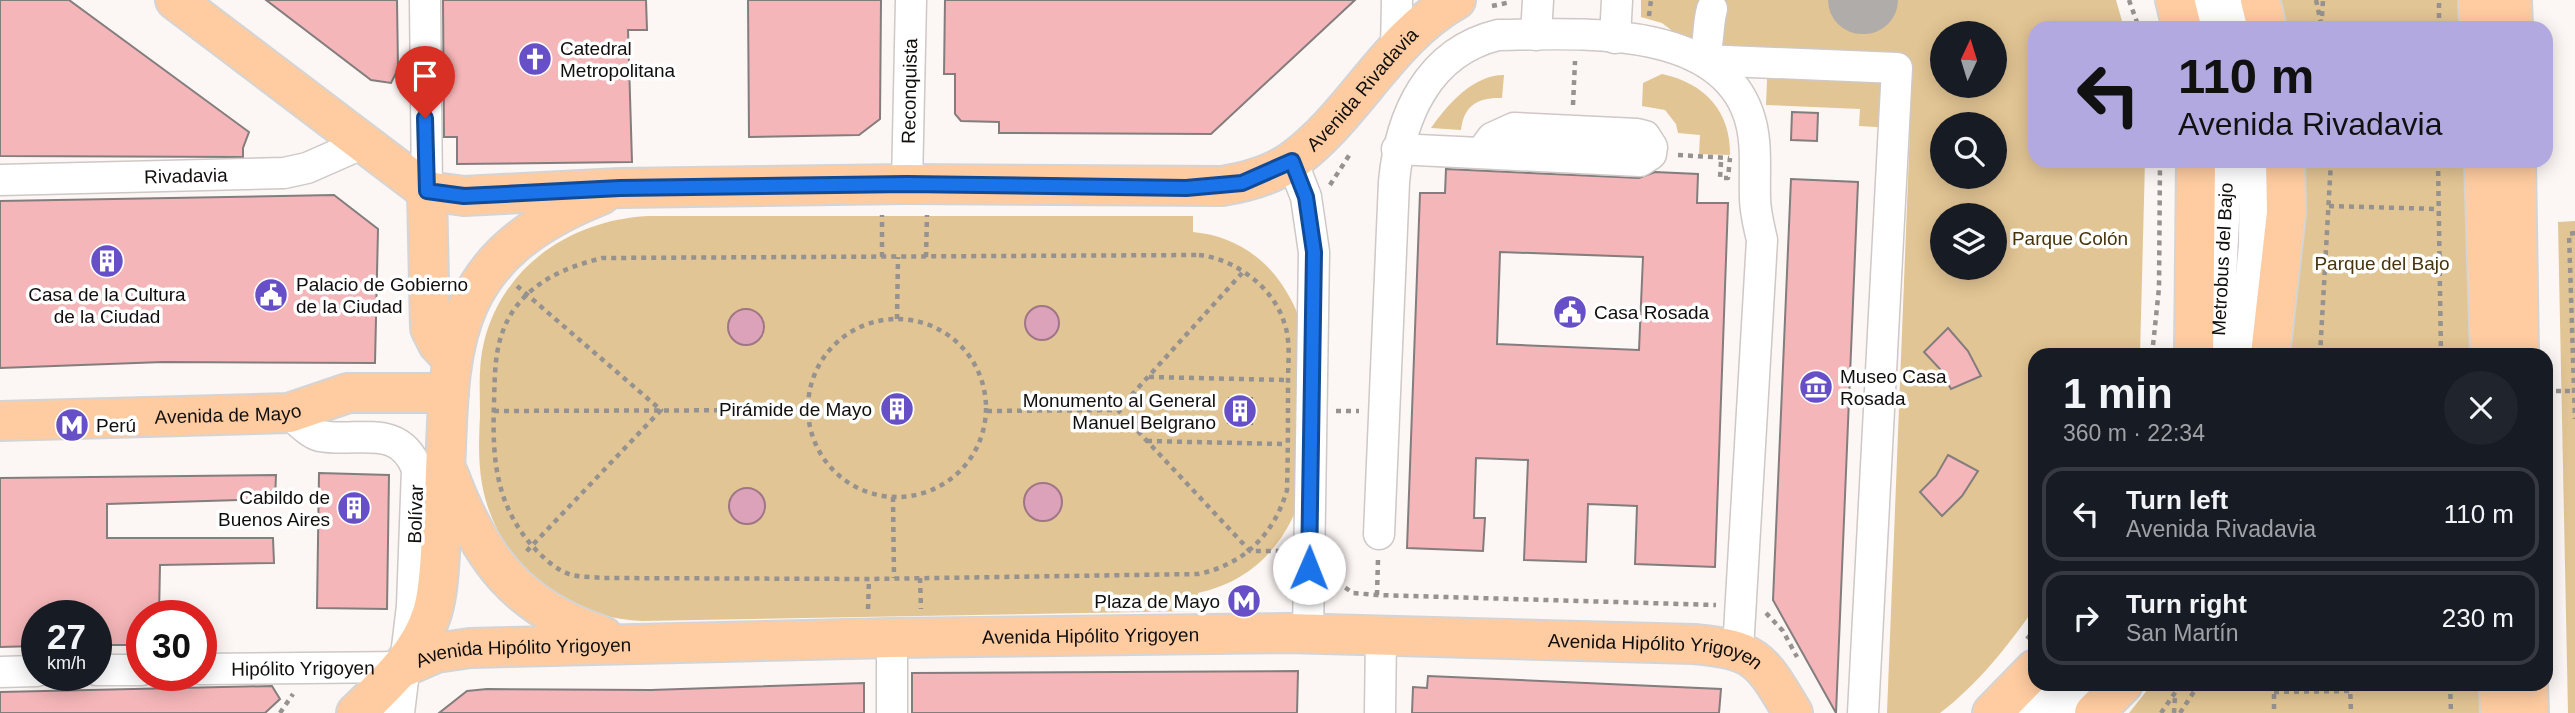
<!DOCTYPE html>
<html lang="en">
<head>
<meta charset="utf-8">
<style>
  body { margin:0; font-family:Arial,sans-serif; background:#20242c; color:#f1f3f6; height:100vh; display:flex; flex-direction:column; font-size:26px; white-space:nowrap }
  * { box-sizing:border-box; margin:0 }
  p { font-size:23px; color:#9ea1a6 }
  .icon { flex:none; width:38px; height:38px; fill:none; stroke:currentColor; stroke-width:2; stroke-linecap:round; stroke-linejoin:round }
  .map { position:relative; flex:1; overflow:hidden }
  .details { position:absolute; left:2028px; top:348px; width:525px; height:343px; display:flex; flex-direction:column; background:#171b24; border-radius:21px; box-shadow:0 4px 18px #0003 }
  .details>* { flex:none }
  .hud { position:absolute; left:2028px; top:21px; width:525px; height:147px; border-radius:21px; box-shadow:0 4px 18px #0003; background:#b3a9e1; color:#111; overflow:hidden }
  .needle { width:46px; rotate:4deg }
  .controls { position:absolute; left:1930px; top:21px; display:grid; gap:14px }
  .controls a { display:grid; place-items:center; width:77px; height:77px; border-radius:50%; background:#171b24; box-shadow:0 4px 18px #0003; font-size:35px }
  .speed { position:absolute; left:21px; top:600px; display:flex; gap:14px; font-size:35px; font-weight:700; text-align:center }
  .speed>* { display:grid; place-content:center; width:91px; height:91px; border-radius:50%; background:#171b24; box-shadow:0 4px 18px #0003; line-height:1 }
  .speed small { font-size:18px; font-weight:400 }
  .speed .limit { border:10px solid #d22; background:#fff; color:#111 }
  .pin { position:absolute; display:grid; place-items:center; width:60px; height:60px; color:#fff; margin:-72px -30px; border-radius:50% 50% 50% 0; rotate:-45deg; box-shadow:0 0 7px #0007 }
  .pin .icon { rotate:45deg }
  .me { position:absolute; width:77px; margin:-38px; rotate:1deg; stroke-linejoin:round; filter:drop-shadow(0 0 5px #0008) }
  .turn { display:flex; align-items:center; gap:24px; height:147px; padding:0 35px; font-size:32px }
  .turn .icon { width:91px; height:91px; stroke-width:2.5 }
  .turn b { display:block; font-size:49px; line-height:60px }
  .round { display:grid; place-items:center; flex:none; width:74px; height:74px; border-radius:37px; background:#20242c }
  .head { display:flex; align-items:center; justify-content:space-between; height:119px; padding:0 35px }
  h1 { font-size:42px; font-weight:700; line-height:52px }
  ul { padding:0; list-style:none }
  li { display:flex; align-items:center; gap:21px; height:94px; margin:0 14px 10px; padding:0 21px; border:4px solid #363941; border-radius:21px }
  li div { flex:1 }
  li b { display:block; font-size:26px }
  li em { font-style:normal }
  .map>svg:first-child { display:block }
</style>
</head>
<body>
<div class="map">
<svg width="2575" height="713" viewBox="0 0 2575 713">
  <rect width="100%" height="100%" fill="#fcf6f4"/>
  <g fill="#e2c594" fill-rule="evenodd">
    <path d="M1641,0H2116L2124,28H2035V161H2145L2140,355H2035V607C2009,645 1977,685 1940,713H1887L1910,129L1859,126L1860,109L1766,105L1768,55L1700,52L1662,23L1641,17ZM1942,33H1995V86H1942ZM1942,124H1995V177H1942ZM1942,215H1995V268H1942Z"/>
    <polygon points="2277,0 2467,0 2467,28 2284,28"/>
    <path d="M1662,74C1705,83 1731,112 1730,155L1699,154L1700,135L1678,133L1676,124L1665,110L1642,106L1643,83Z"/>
    <path d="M1504,75L1502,98C1478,97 1464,105 1461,130L1431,128C1448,104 1473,75 1504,75Z"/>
    <polygon points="2296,161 2470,161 2474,355 2281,355"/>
    <path d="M648,216H1193V232C1246,237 1282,271 1300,320L1297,508C1278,553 1247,582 1198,593L1197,611L642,621C564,619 496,562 482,484C478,462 479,438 480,416C480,391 478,366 484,342C503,265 572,220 648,216Z"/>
    <polygon points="2575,221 2575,713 2568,713 2558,222"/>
    <polygon points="2152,684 2484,684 2485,713 2129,713"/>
  </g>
  <g fill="#dba2b9" stroke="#9e7686" stroke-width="2">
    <circle cx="1042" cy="323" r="17"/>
    <circle cx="746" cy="327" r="18"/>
    <circle cx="1043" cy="502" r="19"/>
    <circle cx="747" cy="506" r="18"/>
  </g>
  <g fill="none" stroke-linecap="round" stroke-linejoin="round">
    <polyline stroke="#b0acaa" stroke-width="68" points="1862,0 1864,0"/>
  </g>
  <g fill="#f5b6b9" stroke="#837d7d" stroke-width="2" fill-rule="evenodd">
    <polygon points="0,0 69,0 249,132 243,148 243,157 0,156"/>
    <polygon points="266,0 397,0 398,69 391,83 371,80"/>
    <polygon points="443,0 646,0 647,30 628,30 632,162 457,164 457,137 444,137"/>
    <polygon points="748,0 881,0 880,119 859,135 749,137"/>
    <polygon points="945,0 1355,0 1211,134 999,133 999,122 961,121 955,114 955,74 944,74"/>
    <polygon points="1792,112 1818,113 1817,141 1791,140"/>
    <path d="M1446,169L1639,178L1655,172L1698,174L1697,203H1728L1715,567L1635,564L1637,506L1588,504L1586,562L1524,560L1528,460L1476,458L1474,518H1485L1483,551L1407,548L1420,193H1445ZM1500,252L1643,257L1639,350L1497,344Z"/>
    <polygon points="1791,179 1858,182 1836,713 1773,600"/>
    <polygon points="334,195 378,229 375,363 163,362 0,368 0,201"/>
    <polygon points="1948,328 1968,351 1981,376 1951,389 1940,369 1924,352"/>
    <polygon points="1229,398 1252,398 1252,424 1228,423"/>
    <polygon points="1948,455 1978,471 1962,496 1942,516 1920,492 1936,476"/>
    <polygon points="319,473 389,475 387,609 317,608"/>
    <polygon points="276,475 275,499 107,504 107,538 273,538 274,563 160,565 159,616 142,616 142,645 96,645 96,616 37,616 37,646 0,647 0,478"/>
    <polygon points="1298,671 1297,713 912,713 912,673"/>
    <polygon points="1428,676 1721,689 1719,713 1412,713 1413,687 1427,688"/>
    <polygon points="864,683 864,713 439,713 467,691 487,689 651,690"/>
    <polygon points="272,686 280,699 265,713 0,713 0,692"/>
  </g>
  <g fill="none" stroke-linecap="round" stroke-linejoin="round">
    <g stroke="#cec8c6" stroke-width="33">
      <g id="minor">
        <polyline points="425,0 427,191"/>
        <polyline points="2205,0 2211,28"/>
        <polyline points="2232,0 2240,28"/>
        <polyline points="1536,35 1538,0"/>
        <polyline points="1615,38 1617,0"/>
        <polyline points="1396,50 1397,0"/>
        <polyline points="1703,60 1897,68 1863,713"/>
        <path d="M1703,60C1710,44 1707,26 1712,9"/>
        <polyline points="1397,149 1640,161 1651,154 1652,147 1645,136 1637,134 1514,128 1492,138 1481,153"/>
        <polyline points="1292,161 1306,197 1314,252 1308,634"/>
        <path id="s1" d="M0,180L284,173L307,168L364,143"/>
        <path id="s2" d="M907,184L911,0"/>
        <path id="s3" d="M2217,355L2227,161"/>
        <polyline points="2243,355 2254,246 2255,161"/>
        <path d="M289,413C297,420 310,434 320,436C358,443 399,422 417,469L412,606L399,713"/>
        <path d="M1379,534L1394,182C1400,116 1428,52 1498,35C1575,34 1716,23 1748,113C1758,140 1754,169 1755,198C1755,212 1759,226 1762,240L1738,650"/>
        <polyline points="892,638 892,713"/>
        <path id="s4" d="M201,669L404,667"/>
        <polyline points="96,670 142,670"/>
        <polyline points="0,672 37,671"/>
        <polyline points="1380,713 1381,634"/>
        <polyline points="2027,713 2054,684"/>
        <polyline points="2062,713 2091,684"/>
      </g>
    </g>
    <g stroke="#d4d4d4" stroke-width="42">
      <g id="major">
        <polyline points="175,0 427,191"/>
        <polyline points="2175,0 2182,28"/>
        <polyline points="2260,0 2267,28"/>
        <polyline points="2478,0 2479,28"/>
        <polyline points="2512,0 2513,28"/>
        <polyline points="2484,161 2490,355"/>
        <polyline points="2516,161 2519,355"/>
        <path id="s5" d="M427,191L464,196L620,188L907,184L1222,186C1246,182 1272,175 1292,161C1354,116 1388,38 1456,0"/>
        <polyline points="427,191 430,328 438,344 451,358"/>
        <polyline points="2194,355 2196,161"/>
        <polyline points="2270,355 2286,213 2285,161"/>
        <path id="s6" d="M0,421L289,413L348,393H449"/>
        <path d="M449,475C480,558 517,608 603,636"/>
        <path id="s7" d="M404,667L436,653L470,648L892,638L1287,633L1694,644C1758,650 1761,660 1793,713"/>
        <polyline points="2499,684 2500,713"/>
        <polyline points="2528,684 2529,713"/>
        <path d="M356,713C386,684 419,655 432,613C439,590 439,563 441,539C456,377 419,267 601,195"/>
        <polyline points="1992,713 2035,669"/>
        <polyline points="2094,713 2123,684"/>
      </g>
    </g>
    <g stroke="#969290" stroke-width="4.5" stroke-dasharray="5 5" stroke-linecap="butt">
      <polyline points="2129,0 2139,28"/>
      <polyline points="2316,0 2322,28"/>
      <polyline points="1492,6 1511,2"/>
      <polyline points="1649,16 1651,0"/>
      <polyline points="2322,16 2323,0"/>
      <polyline points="2439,28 2439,0"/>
      <polyline points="1573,105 1575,61"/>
      <polyline points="1678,155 1729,158"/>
      <polyline points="2438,161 2441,355"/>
      <polyline points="1330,185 1350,154"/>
      <polyline points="2329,206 2438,209"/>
      <polyline points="2575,233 2569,234 2575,419"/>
      <path d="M1199,255C1235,259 1273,287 1284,322C1291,341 1288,362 1288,381C1288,418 1288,454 1287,490C1274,535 1243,565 1198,574L869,579L603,578C593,577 581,577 572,575C558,571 547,561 537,551C496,508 492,461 494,403C495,370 494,340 513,311C534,280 567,267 602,258Z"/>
      <polyline points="882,257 882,215"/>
      <polyline points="926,257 927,215"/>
      <polyline points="517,286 661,410 525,553"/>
      <polyline points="897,319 898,257"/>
      <circle cx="897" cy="408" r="89"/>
      <polyline points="2152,355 2159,288 2160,161"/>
      <polyline points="2320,355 2331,161"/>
      <polyline points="1149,377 1287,380"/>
      <polyline points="2546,391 2565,391"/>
      <polyline points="1118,410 1243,272"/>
      <polyline points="494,411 808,410"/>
      <polyline points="987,411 1118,410 1250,551 1282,551"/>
      <polyline points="1336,411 1359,411"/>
      <polyline points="1147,441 1284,444"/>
      <polyline points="893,497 894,578"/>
      <polyline points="920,578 921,609"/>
      <polyline points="1337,582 1353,593 1377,595 1716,605"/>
      <polyline points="1377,595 1378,559"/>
      <polyline points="868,609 869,579"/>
      <polyline points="1766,613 1783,631 1797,657"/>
      <polyline points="2027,639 2035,629"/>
      <polyline points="2274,684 2274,713"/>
      <polyline points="2350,684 2351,713"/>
      <polyline points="2450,684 2451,713"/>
      <polyline points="2274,692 2350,691"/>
      <polyline points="280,713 293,694"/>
      <polyline points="2161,713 2181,684"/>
      <polyline points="2174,713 2175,696"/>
      <polyline points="2180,713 2199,684"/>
    </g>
    <use href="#minor" stroke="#fff" stroke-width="30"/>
    <use href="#major" stroke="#ffcca1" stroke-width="38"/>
    <g stroke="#969290" stroke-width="4.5" stroke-dasharray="5 5" stroke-linecap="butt">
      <polyline points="1721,162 1720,178 1728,178 1730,158"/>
      <polyline points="2565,391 2575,391"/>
    </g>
  </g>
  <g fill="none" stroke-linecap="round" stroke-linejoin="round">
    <g stroke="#114b97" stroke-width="18">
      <polyline id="route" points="425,118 427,191 464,196 620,188 907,184 1186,188 1242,183 1292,161 1306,197 1314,252 1309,568"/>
    </g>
    <use href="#route" stroke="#1a73e8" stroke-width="12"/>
  </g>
  <defs>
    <g id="church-disc" transform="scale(1.75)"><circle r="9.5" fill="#674fc8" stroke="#fff"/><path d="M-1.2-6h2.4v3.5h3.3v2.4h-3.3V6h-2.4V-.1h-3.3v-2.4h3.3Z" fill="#fff"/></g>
    <g id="building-disc" transform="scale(1.75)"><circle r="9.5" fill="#674fc8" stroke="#fff"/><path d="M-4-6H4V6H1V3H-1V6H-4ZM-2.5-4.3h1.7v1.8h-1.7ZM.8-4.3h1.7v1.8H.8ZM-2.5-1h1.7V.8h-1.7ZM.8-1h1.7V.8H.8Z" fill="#fff"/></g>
    <g id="civic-disc" transform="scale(1.75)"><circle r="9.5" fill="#674fc8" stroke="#fff"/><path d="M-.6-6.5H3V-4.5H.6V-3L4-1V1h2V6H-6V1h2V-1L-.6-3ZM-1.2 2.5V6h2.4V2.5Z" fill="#fff"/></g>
    <g id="museum-disc" transform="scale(1.75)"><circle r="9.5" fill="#674fc8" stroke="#fff"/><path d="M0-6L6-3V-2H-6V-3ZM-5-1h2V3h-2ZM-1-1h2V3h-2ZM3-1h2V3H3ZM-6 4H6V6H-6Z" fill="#fff"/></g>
    <g id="metro-disc" transform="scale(1.75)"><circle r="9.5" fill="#674fc8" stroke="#fff"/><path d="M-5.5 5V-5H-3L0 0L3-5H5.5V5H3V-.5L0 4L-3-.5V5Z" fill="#fff"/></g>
  </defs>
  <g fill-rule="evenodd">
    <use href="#church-disc" x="535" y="59"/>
    <use href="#building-disc" x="107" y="261"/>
    <use href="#civic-disc" x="271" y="295"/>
    <use href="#civic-disc" x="1570" y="312"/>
    <use href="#museum-disc" x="1816" y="387"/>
    <use href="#building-disc" x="897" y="409"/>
    <use href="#building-disc" x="1240" y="411"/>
    <use href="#metro-disc" x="72" y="425"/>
    <use href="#building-disc" x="354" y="508"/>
    <use href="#metro-disc" x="1244" y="601"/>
  </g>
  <g text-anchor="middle" stroke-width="7" stroke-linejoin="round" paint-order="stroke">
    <g font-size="19" fill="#110f0e" stroke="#fff" text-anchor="start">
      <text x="560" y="55">Catedral<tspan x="560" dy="22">Metropolitana</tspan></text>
      <text x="296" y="291">Palacio de Gobierno<tspan x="296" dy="22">de la Ciudad</tspan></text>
      <text x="107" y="301" text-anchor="middle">Casa de la Cultura<tspan x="107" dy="22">de la Ciudad</tspan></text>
      <text x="1594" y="319">Casa Rosada</text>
      <text x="1840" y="383">Museo Casa<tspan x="1840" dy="22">Rosada</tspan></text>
      <text x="1216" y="407" text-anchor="end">Monumento al General<tspan x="1216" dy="22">Manuel Belgrano</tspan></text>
      <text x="872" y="416" text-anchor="end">Pirámide de Mayo</text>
      <text x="96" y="432">Perú</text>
      <text x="330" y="504" text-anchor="end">Cabildo de<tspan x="330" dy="22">Buenos Aires</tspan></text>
      <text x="1220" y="608" text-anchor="end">Plaza de Mayo</text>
    </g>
    <g font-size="19" fill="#110f0e" stroke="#fff">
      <text dy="7" stroke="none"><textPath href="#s5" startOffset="971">Avenida Rivadavia</textPath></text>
      <text dy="7" stroke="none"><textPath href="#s2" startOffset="93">Reconquista</textPath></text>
      <text dy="7" stroke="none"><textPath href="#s1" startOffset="186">Rivadavia</textPath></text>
      <text dy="7" stroke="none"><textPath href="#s3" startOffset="96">Metrobus del Bajo</textPath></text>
      <text dy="7" stroke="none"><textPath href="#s6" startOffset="228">Avenida de Mayo</textPath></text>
      <text transform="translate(415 514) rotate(-88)" y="7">Bolívar</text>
      <text dy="7" stroke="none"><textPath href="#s7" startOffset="690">Avenida Hipólito Yrigoyen</textPath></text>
      <text dy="7" stroke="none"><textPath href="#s7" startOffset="122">Avenida Hipólito Yrigoyen</textPath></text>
      <text dy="7" stroke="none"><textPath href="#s7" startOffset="1256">Avenida Hipólito Yrigoyen</textPath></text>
      <text dy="7" stroke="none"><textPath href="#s4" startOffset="102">Hipólito Yrigoyen</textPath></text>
    </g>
    <g font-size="19" fill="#48340b" stroke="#fff">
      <text x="2070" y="245">Parque Colón</text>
      <text x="2382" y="270">Parque del Bajo</text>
    </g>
  </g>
</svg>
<div class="controls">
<a><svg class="needle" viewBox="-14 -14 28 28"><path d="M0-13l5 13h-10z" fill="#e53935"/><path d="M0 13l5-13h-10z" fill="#9ea1a6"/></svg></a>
<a><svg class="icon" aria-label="search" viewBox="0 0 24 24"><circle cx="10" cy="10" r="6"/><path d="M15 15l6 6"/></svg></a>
<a><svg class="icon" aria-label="layers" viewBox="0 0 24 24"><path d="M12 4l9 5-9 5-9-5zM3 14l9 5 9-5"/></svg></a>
</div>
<div class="speed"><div>27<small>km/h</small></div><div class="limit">30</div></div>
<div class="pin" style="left:425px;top:118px;background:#d93025"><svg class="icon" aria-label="arrive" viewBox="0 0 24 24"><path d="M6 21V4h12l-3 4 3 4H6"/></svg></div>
<svg class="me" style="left:1309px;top:568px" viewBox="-20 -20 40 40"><circle r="19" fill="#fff"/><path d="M0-13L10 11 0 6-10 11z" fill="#1a73e8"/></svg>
<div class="hud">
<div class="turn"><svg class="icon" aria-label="left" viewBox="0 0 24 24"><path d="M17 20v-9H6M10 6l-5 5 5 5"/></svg><div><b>110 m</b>Avenida Rivadavia</div></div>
</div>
<section class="details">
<div class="head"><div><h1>1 min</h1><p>360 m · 22:34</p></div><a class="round"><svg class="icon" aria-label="close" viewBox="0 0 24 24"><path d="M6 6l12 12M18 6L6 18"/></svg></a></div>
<ul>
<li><svg class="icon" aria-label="left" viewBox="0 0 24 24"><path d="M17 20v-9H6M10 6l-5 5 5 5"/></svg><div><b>Turn left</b><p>Avenida Rivadavia</p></div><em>110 m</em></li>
<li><svg class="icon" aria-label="right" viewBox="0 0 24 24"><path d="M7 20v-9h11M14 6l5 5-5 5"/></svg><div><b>Turn right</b><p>San Martín</p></div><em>230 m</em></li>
</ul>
</section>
</div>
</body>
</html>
